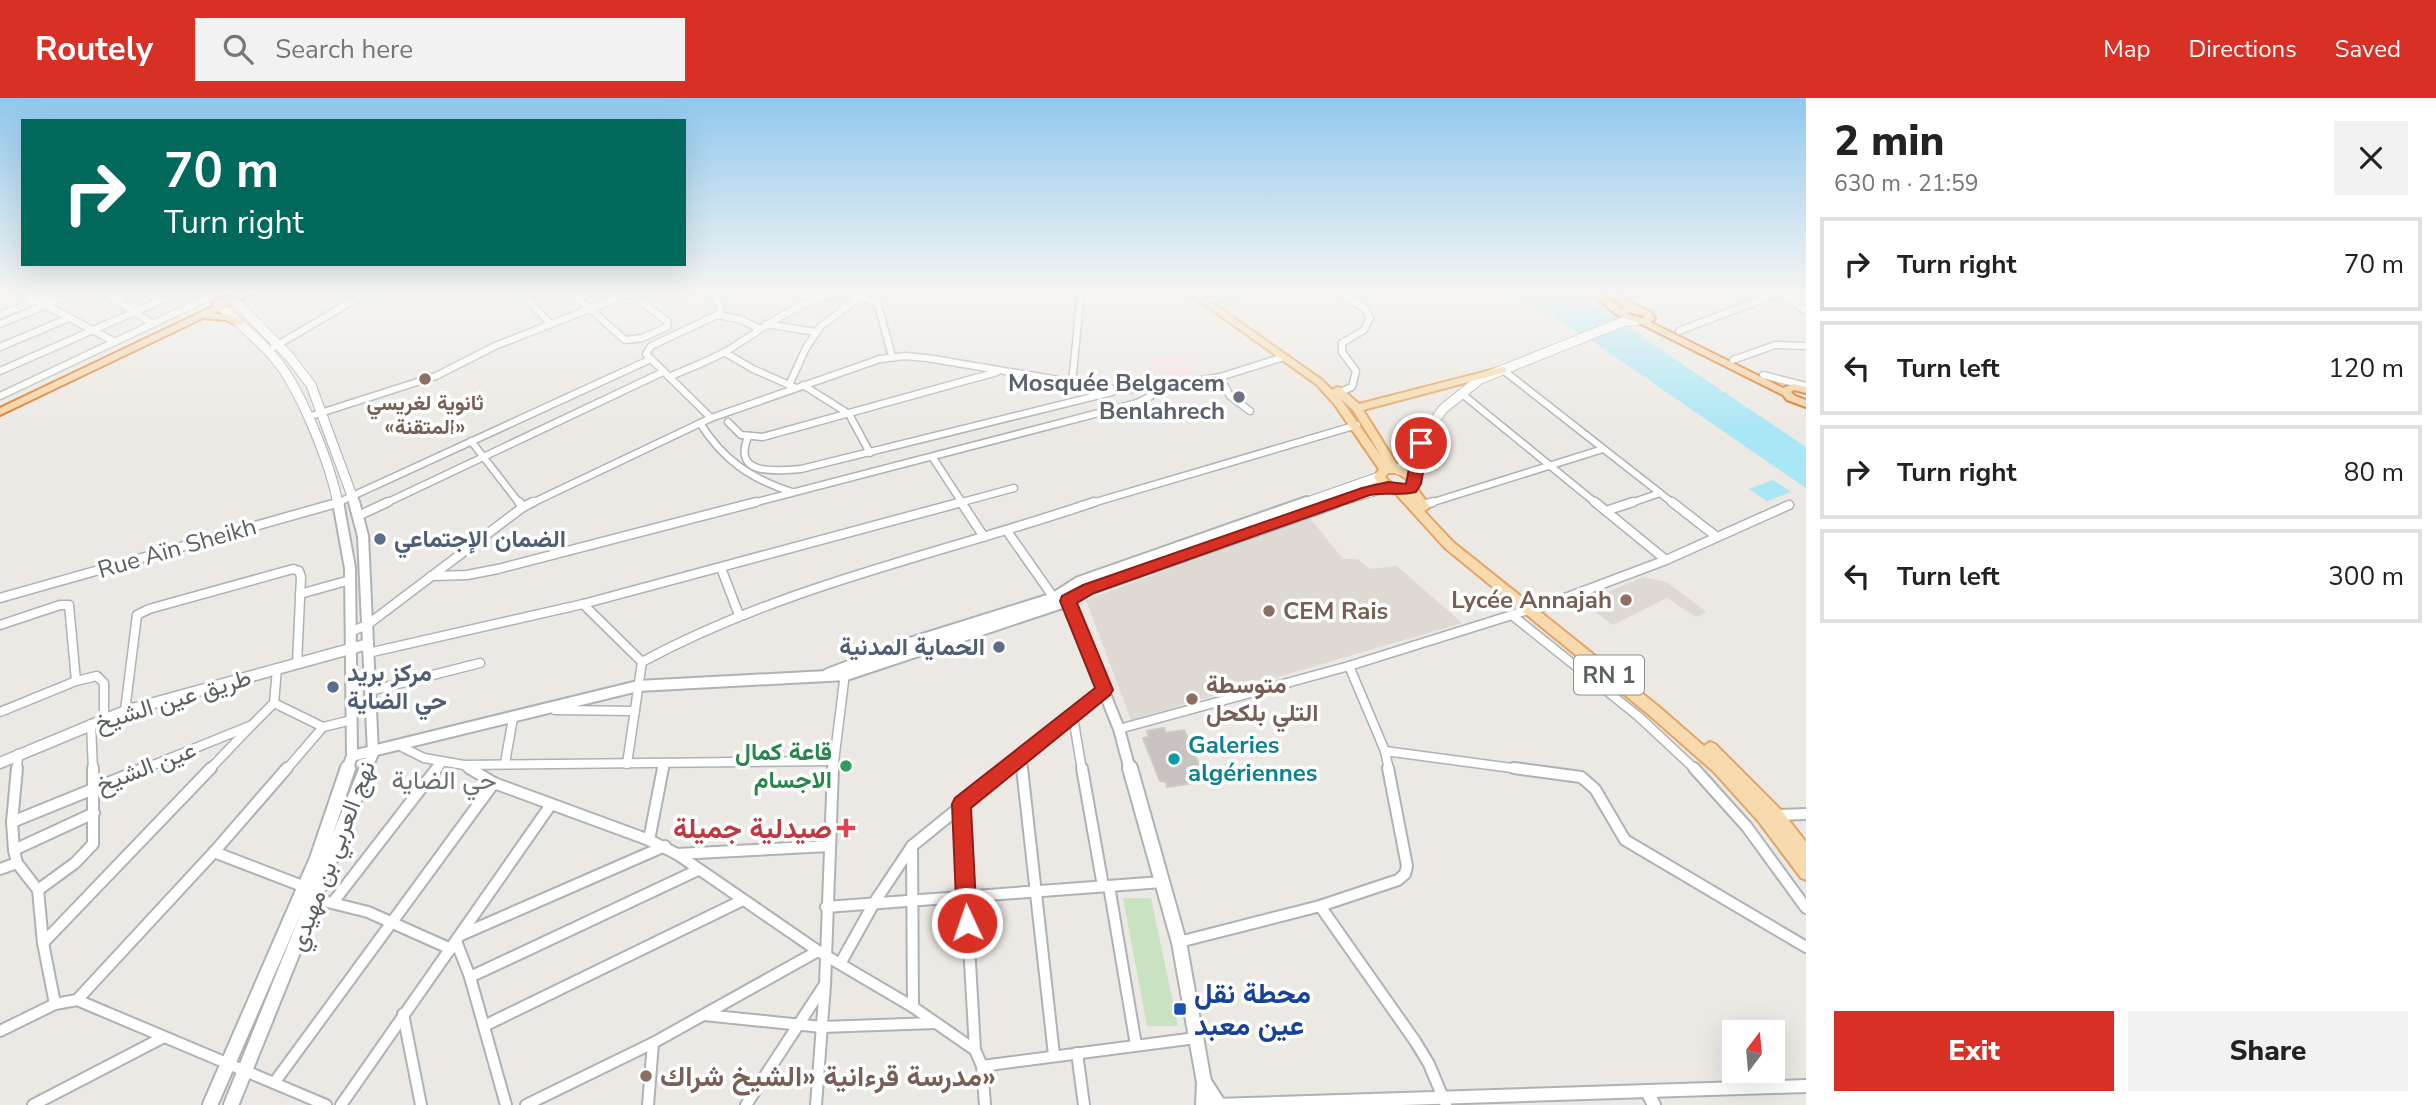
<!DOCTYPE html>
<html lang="en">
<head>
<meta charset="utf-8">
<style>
  body { margin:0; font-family:"Nunito Sans",Vazirmatn,sans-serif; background:#f2f2f2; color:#222; height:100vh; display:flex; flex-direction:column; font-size:26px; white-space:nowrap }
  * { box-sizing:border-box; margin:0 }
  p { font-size:23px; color:#767676 }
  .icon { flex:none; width:38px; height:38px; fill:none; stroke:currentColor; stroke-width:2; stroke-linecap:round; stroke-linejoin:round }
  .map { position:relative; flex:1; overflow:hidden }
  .drawer { display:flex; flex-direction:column; background:#fff; width:630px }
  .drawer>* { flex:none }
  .top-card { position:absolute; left:21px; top:21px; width:665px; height:147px; border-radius:0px; box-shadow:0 7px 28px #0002; background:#00695c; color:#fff; overflow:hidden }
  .needle { width:46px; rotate:16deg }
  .buttons { position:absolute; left:1722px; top:922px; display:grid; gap:14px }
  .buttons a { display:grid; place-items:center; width:63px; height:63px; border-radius:0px; background:#fff; box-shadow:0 7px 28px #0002; font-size:35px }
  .pin { position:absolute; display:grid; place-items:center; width:60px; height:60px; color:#fff; margin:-30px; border:4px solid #fff; border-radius:50%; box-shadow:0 2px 7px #0007 }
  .me { position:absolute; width:77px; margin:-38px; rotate:357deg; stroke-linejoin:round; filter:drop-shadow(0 0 5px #0008) }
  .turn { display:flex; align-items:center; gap:24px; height:147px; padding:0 28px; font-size:32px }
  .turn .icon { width:91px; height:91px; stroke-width:2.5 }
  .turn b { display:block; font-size:49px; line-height:60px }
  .round { display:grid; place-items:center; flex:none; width:74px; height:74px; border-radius:0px; background:#f2f2f2 }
  .overview { display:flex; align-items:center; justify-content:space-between; height:119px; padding:0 28px }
  h1 { font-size:42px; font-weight:800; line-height:52px }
  .primary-button { display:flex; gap:14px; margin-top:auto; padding:14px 28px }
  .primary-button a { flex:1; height:80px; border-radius:0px; background:#d93025; color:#fff; font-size:28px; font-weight:800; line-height:80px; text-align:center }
  .primary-button a+a { background:#f2f2f2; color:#222 }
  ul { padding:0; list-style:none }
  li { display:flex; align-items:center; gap:21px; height:94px; margin:0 14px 10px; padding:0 14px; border:4px solid #e0e0e0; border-radius:0px }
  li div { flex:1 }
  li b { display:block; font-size:26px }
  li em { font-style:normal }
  header { display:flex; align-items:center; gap:42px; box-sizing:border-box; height:98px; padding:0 35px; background:#d93025; color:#fff }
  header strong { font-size:33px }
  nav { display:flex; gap:38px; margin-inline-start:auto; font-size:24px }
  .search { width:490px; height:63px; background:#f2f2f2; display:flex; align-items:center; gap:18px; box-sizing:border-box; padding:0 24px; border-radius:0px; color:#767676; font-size:26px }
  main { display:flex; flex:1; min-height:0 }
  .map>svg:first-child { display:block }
</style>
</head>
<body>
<header>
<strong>Routely</strong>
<div class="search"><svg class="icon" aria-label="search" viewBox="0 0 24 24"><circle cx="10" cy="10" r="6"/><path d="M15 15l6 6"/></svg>Search here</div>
<nav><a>Map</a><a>Directions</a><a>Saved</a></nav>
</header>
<main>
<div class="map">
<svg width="1806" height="1007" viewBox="0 0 1806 1007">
  <rect width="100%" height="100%" fill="#ece8e3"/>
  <g fill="#dfd9d4">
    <polygon points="1309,419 1343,461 1358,461 1369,471 1397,468 1462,525 1131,622 1086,502"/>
    <polygon points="1643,479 1666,484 1707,514 1696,519 1667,500 1613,527 1583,505"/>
  </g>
  <polygon fill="#f8e0e3" points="1180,256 1194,276 1161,280 1156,273 1177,270 1174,265 1152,268 1148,261"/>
  <polygon fill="#c9e2c2" points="1123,800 1151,800 1178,928 1147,928"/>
  <g fill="#a9e6f6">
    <polygon points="1514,194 1574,194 1600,211 1806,349 1806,390 1592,243"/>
    <polygon points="1773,382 1791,394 1767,403 1749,391"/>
  </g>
  <polygon fill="#c8c3c0" stroke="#d0c9c2" stroke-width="2" points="1164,630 1166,635 1184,632 1206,683 1167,689 1166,684 1160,683 1143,640 1149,639 1147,633"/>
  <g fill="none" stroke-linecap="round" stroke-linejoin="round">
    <g stroke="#aeb2b4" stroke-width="9">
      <g id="minor-far2">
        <polyline points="21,194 115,244"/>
        <polyline points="103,194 153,226"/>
        <polyline points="520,194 551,226"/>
        <polyline points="571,194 625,242 642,240 667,229 668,224 629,194"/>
        <polyline points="1338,194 1365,211 1370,220 1364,232 1342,245 1342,254 1356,273 1352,289 1340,294"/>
        <polyline points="1780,195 1806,213"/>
        <polyline points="1211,201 1242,194"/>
        <polyline points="114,202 131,194"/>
        <polyline points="0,217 58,194"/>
        <polyline points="717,217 739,221 760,231"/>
        <polyline points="0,226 77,194"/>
        <polyline points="766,226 816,234"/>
        <polyline points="1679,233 1781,194"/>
        <polyline points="0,249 69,220"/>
        <polyline points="274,249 368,194"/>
        <polyline points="724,254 753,271 794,289"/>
        <polyline points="1733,262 1775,247 1806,248"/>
        <polyline points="1503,272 1674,406"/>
        <polyline points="0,273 180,194"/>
        <polyline points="1763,277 1806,288"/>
        <path d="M669,279C687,271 706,264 723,255C761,234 832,171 878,207L892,258"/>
        <polyline points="1220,279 1230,298 1250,313"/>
        <polyline points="1072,285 1081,194"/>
        <polyline points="789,287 806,250 820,229 861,198"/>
        <polyline points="803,287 849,316 870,355"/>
        <polyline points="1461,295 1597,406"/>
        <polyline points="0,298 216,196"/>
        <polyline points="308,319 436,278 495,248 633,194"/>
        <polyline points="711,320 646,256 651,248 717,217 721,211 713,194"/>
        <polyline points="728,324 741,337 763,339 997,274"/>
        <path d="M700,325C723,362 751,381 792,394"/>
        <path d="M748,339C732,378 775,373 801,371L1112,294"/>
        <polyline points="471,343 520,406"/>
        <polyline points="933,360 963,406"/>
        <polyline points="335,406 651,261"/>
        <polyline points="384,406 663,274"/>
        <polyline points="530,406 711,320 880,261 905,258 927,260 1118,292 1160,289 1220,279 1284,259"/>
        <polyline points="749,406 1137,305 1151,298 1160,289"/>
        <polyline points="955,406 1014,390"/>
        <polyline points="1089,406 1357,327"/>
        <polyline points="1427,406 1603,351"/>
        <polyline points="1628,406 1660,395"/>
      </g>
    </g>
    <g stroke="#aeb2b4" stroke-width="11">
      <g id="minor-far1">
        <polyline points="519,404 523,409"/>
        <polyline points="961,404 984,439"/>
        <polyline points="1595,404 1666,462"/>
        <polyline points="1672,404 1717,439"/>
        <polyline points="1423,407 1433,404"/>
        <polyline points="1606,413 1633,404"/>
        <polyline points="358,418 388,404"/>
        <polyline points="1007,433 1054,500"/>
        <polyline points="721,470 739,517"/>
        <polyline points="431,478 467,477 498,471 756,404"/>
        <polyline points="300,496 350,482"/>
        <polyline points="0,500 340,404"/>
        <polyline points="583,506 642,564"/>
        <polyline points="1536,511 1666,462 1789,407"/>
        <polyline points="1513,518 1638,618 1696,672"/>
        <polyline points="0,527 60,507 69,507 76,583"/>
        <polyline points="352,533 367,527 523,409 533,404"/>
        <polyline points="368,555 583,506 962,404"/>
        <polyline points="1349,568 1385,653 1389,672"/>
        <polyline points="277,571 274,605 323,629"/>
        <polyline points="370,593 480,565"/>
        <polyline points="555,612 635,613"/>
        <polyline points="125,613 137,517 149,511 293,471 299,473 301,479 297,566"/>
        <polyline points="0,614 76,583 97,578 104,585 104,621"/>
        <polyline points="1073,619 1082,672"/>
        <polyline points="91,626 93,672"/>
        <polyline points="1119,631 1349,568 1528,512"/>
        <polyline points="400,648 424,660 464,667 472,672"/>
        <polyline points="1385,653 1527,672"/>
        <polyline points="1021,659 1022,672"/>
        <polyline points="505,665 513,620"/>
        <path d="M627,666L642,564C784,487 942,456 1094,404"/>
        <polyline points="464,667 833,663"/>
        <polyline points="17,672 18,656"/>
        <polyline points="141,672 252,627 274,605"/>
        <polyline points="209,672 252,627"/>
        <polyline points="286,672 323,629 352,622"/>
        <polyline points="436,672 442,664"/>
        <polyline points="663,672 664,666"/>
        <polyline points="833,672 845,575"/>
        <polyline points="1006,672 1104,592"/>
      </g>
    </g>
    <g stroke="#aeb2b4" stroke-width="14">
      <g id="minor">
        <polyline points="17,670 12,724 14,752 17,765 38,792 43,845 55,906"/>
        <polyline points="469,670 494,685 649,742 677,756 818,853 913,909 975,952 982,968 985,1007"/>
        <polyline points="1022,670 1054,957"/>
        <polyline points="1082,670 1103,788"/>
        <polyline points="1514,670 1581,679 1595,691 1625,742 1806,849"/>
        <polyline points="1694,670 1747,729 1806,810"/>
        <polyline points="961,706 975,952"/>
        <polyline points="1776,717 1806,716"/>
        <polyline points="12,724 145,670"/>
        <polyline points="649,742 663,670"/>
        <polyline points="912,748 913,909"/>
        <polyline points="14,752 94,715"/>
        <polyline points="214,754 305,789"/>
        <polyline points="677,756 829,748"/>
        <polyline points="0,771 17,765"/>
        <polyline points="1109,788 1136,947"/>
        <polyline points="38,792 75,765 93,746 93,670"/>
        <polyline points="316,801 368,814 451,851"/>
        <polyline points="334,803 437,670"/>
        <polyline points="1320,808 1398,782 1405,776 1407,768 1388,670"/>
        <polyline points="826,809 1162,784"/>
        <polyline points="461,837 665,748"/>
        <polyline points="456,843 470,879 506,1007"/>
        <polyline points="1179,844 1320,808 1415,943 1429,966 1446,1007"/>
        <polyline points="43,845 211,670"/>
        <polyline points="840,866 874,805 912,748 1008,670"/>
        <polyline points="470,879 698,772"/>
        <polyline points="77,902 214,754 287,670"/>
        <polyline points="403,916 421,1007"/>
        <polyline points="704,917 822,929 935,925"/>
        <polyline points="484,928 743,802"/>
        <polyline points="0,933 55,906 77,902 326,1007"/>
        <polyline points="1077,955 1084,1007"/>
        <polyline points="982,968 1196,940"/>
        <polyline points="274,985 494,685"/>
        <polyline points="33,1007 162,940"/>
        <polyline points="341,1007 550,708"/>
        <polyline points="526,1007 653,945 818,853"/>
        <polyline points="648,1007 653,945"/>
        <polyline points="746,1007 823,889"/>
        <polyline points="816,1007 825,887 833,670"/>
      </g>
    </g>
    <g stroke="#aeb2b4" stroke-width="13">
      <polyline id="tertiary-far1" points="0,665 125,613 368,546"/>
    </g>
    <g stroke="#aeb2b4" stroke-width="16">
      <g id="tertiary">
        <polyline points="1647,993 1654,1007"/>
        <polyline points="1216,1007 1806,988"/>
      </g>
    </g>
    <g stroke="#adb2b5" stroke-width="11">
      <g id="secondary-far2">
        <polyline points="233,201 289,258 311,287 355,406"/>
        <path d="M218,206C238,225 263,244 280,267C303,298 331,368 338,406"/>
        <polyline points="1399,372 1443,311 1480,281 1625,223 1636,223"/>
        <polyline points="1414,383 1420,348"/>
        <polyline points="1302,406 1379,379"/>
        <polyline points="1331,406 1388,389"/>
      </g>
    </g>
    <g stroke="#adb2b5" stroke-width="14">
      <g id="secondary-far1">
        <polyline points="338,404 350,470 352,658 347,672"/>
        <polyline points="354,404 363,438 373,655 366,672"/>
        <polyline points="1066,499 1119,631 1130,672"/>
        <polyline points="828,576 907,546 1054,500 1079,484 1307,404"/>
        <polyline points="352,658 638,588 846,577 1068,503 1089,491 1336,404"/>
      </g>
    </g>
    <g stroke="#adb2b5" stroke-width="18">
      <g id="secondary">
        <polyline points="1130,670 1179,844 1204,984 1203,1007"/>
        <polyline points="1204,984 1219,1007"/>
        <polyline points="210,1007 317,761 348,670"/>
        <polyline points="231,1007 367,670"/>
      </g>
    </g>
    <g stroke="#e3a465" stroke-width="4">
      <path id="primary" d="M1187,194H1197L1322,282L1332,292L1337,289L1341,290L1359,306L1503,269L1506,270V274L1363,312L1398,368L1416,376L1418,388L1417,390L1430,409L1424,413L1453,444L1658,608L1704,648L1710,644L1715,646L1781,712L1806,744V782L1801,780L1759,724L1714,674L1648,616L1445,450L1395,395C1385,392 1379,388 1374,379L1379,371L1335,307L1316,286ZM1340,300L1353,312L1383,361ZM1388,375H1397L1407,381V386C1398,391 1391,386 1385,379Z"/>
    </g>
    <g stroke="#d97116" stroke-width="4">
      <g id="trunk">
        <path d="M245,194H256L212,216H227L243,223V227H237L226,222L203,220L0,317V310L216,207L213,205C223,196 233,200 245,194Z"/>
        <path d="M1589,194H1599L1622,212L1625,209L1605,194C1625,194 1632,209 1651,214L1655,221L1650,224L1783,290L1793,286L1806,289V295L1794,292L1791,294L1795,298L1806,302V309L1787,302L1783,297L1639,225L1617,217ZM1629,214L1644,218L1645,220H1637L1628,216Z"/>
      </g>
    </g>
    <use href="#minor-far2" stroke="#fff" stroke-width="6"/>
    <use href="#minor-far1" stroke="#fff" stroke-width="8"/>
    <use href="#minor" stroke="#fff" stroke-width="10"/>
    <use href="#tertiary-far1" stroke="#fff" stroke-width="10"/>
    <use href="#tertiary" stroke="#fff" stroke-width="12"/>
    <use href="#secondary-far2" stroke="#fff" stroke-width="9"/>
    <use href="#secondary-far1" stroke="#fff" stroke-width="10"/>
    <use href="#secondary" stroke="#fff" stroke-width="14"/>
    <use href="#primary" fill="#f7daad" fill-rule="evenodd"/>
    <use href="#trunk" fill="#f4d0a0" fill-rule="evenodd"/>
  </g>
  <linearGradient id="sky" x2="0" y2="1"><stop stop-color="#8fc8ee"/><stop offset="0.58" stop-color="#f6f5f2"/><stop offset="1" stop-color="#f6f5f2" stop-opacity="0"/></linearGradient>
  <rect width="1806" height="335" fill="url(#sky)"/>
  <path fill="#d93025" stroke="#8d1f18" stroke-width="2" d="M1421,341L1428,345L1421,386L1416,394C1400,398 1386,394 1370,397L1094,495L1077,505L1113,592L1110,597L971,710L977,825L974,832L967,835L960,832L957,825L952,706L955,700L1095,590L1060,503L1062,498L1083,487L1362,390L1388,384L1406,386L1414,345Z"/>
  <g fill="#8d6e63" stroke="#fff" stroke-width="2.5">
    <circle cx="425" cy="281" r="7"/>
    <circle cx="1626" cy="502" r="7"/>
    <circle cx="1269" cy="513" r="7"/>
    <circle cx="1192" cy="601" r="7"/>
    <circle cx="646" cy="978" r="7"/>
  </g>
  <circle fill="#6b7280" stroke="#fff" stroke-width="2.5" cx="1239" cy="299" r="7"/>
  <g fill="#5c6f8a" stroke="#fff" stroke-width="2.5">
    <circle cx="380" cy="441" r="7"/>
    <circle cx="999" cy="549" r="7"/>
    <circle cx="333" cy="589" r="7"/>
  </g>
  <circle fill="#0f9aa8" stroke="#fff" stroke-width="2.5" cx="1174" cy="661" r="7"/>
  <circle fill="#2e9e5b" stroke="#fff" stroke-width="2.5" cx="846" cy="668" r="7"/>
  <path fill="#e0444e" stroke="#fff" stroke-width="2.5" d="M842.5 719.5h7v7h7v7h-7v7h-7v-7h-7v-7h7z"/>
  <rect fill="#1a4fb4" stroke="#fff" stroke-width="2.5" x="1173" y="904" width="14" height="14" rx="3.5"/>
  <g text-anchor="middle" stroke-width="7" stroke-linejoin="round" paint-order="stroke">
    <g font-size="21" font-weight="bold" fill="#785e54" stroke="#fff">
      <text x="425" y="312">ثانوية لغريسي<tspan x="425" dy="24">«المتقنة»</tspan></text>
    </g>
    <rect fill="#fff" stroke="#8c9091" stroke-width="2" x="1574" y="557.5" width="70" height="39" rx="5"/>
    <g font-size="23" font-weight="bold" fill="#5b6062">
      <text x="1609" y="585">RN 1</text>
    </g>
    <g font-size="24" font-weight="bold" fill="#5b616d" stroke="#fff" text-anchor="end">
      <text x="1225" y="293">Mosquée Belgacem<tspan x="1225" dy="28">Benlahrech</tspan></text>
    </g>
    <g font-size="24" font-weight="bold" fill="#4e5e75" stroke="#fff" text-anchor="start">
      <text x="394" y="449">الضمان الإجتماعي</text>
      <text x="985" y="557" text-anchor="end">الحماية المدنية</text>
      <text x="347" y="583">مركز بريد<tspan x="347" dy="28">حي الضاية</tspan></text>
    </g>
    <g font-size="24" fill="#5b6062" stroke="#fff">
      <text transform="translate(177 450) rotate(-16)" y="8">Rue Aïn Sheikh</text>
      <text transform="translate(173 602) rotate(-17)" y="8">طريق عين الشيخ</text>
      <text transform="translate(146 669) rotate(-21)" y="8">عين الشيخ</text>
      <text transform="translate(332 758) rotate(-69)" y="8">نهج العربي بن مهيدي</text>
    </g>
    <g font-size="24" font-weight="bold" fill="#785e54" stroke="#fff" text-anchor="start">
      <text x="1612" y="510" text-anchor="end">Lycée Annajah</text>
      <text x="1283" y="521">CEM Rais</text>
      <text x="1206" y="595">متوسطة<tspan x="1206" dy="28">التلي بلكحل</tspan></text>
    </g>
    <g font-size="24" font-weight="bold" fill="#0d838f" stroke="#fff" text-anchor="start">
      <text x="1188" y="655">Galeries<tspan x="1188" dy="28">algériennes</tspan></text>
    </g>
    <g font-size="24" font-weight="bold" fill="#27864d" stroke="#fff" text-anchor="end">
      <text x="832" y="662">قاعة كمال<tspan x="832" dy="28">الاجسام</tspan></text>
    </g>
    <g font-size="26" fill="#6c7274" stroke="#fff">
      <text x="444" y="691">حي الضاية</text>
    </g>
    <g font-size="28" font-weight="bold" fill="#be3a42" stroke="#fff" text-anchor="end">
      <text x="832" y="740">صيدلية جميلة</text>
    </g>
    <g font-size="28" font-weight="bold" fill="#164399" stroke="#fff" text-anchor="start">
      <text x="1194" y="905">محطة نقل<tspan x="1194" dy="32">عين معبد</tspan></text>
    </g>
    <g font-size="28" font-weight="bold" fill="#785e54" stroke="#fff" text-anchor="start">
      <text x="660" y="988">مدرسة قرءانية «الشيخ شراك»</text>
    </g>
  </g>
</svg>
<div class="buttons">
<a><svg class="needle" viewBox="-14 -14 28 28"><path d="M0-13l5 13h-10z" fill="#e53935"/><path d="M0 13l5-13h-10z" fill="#767676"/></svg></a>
</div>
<div class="pin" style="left:1421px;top:345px;background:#d93025"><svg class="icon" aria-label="arrive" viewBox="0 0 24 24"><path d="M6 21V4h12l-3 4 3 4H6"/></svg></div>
<svg class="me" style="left:967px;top:825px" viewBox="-20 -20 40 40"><circle r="17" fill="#d93025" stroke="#fff" stroke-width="3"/><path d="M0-11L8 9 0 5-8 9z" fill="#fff"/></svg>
<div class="top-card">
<div class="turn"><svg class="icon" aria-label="right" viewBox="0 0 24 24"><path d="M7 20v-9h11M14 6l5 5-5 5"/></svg><div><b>70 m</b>Turn right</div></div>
</div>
</div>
<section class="drawer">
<div class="overview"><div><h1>2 min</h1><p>630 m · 21:59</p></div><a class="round"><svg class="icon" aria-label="close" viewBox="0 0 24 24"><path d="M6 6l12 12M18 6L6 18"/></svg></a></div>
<ul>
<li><svg class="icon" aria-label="right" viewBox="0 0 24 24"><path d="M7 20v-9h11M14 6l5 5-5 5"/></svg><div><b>Turn right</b></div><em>70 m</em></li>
<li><svg class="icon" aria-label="left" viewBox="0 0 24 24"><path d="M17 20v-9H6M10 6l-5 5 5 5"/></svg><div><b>Turn left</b></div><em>120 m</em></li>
<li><svg class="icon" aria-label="right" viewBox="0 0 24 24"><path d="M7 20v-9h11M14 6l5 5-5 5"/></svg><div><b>Turn right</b></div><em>80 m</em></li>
<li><svg class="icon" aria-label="left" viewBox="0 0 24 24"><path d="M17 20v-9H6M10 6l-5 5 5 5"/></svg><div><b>Turn left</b></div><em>300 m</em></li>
</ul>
<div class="primary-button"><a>Exit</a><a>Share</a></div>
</section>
</main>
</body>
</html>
